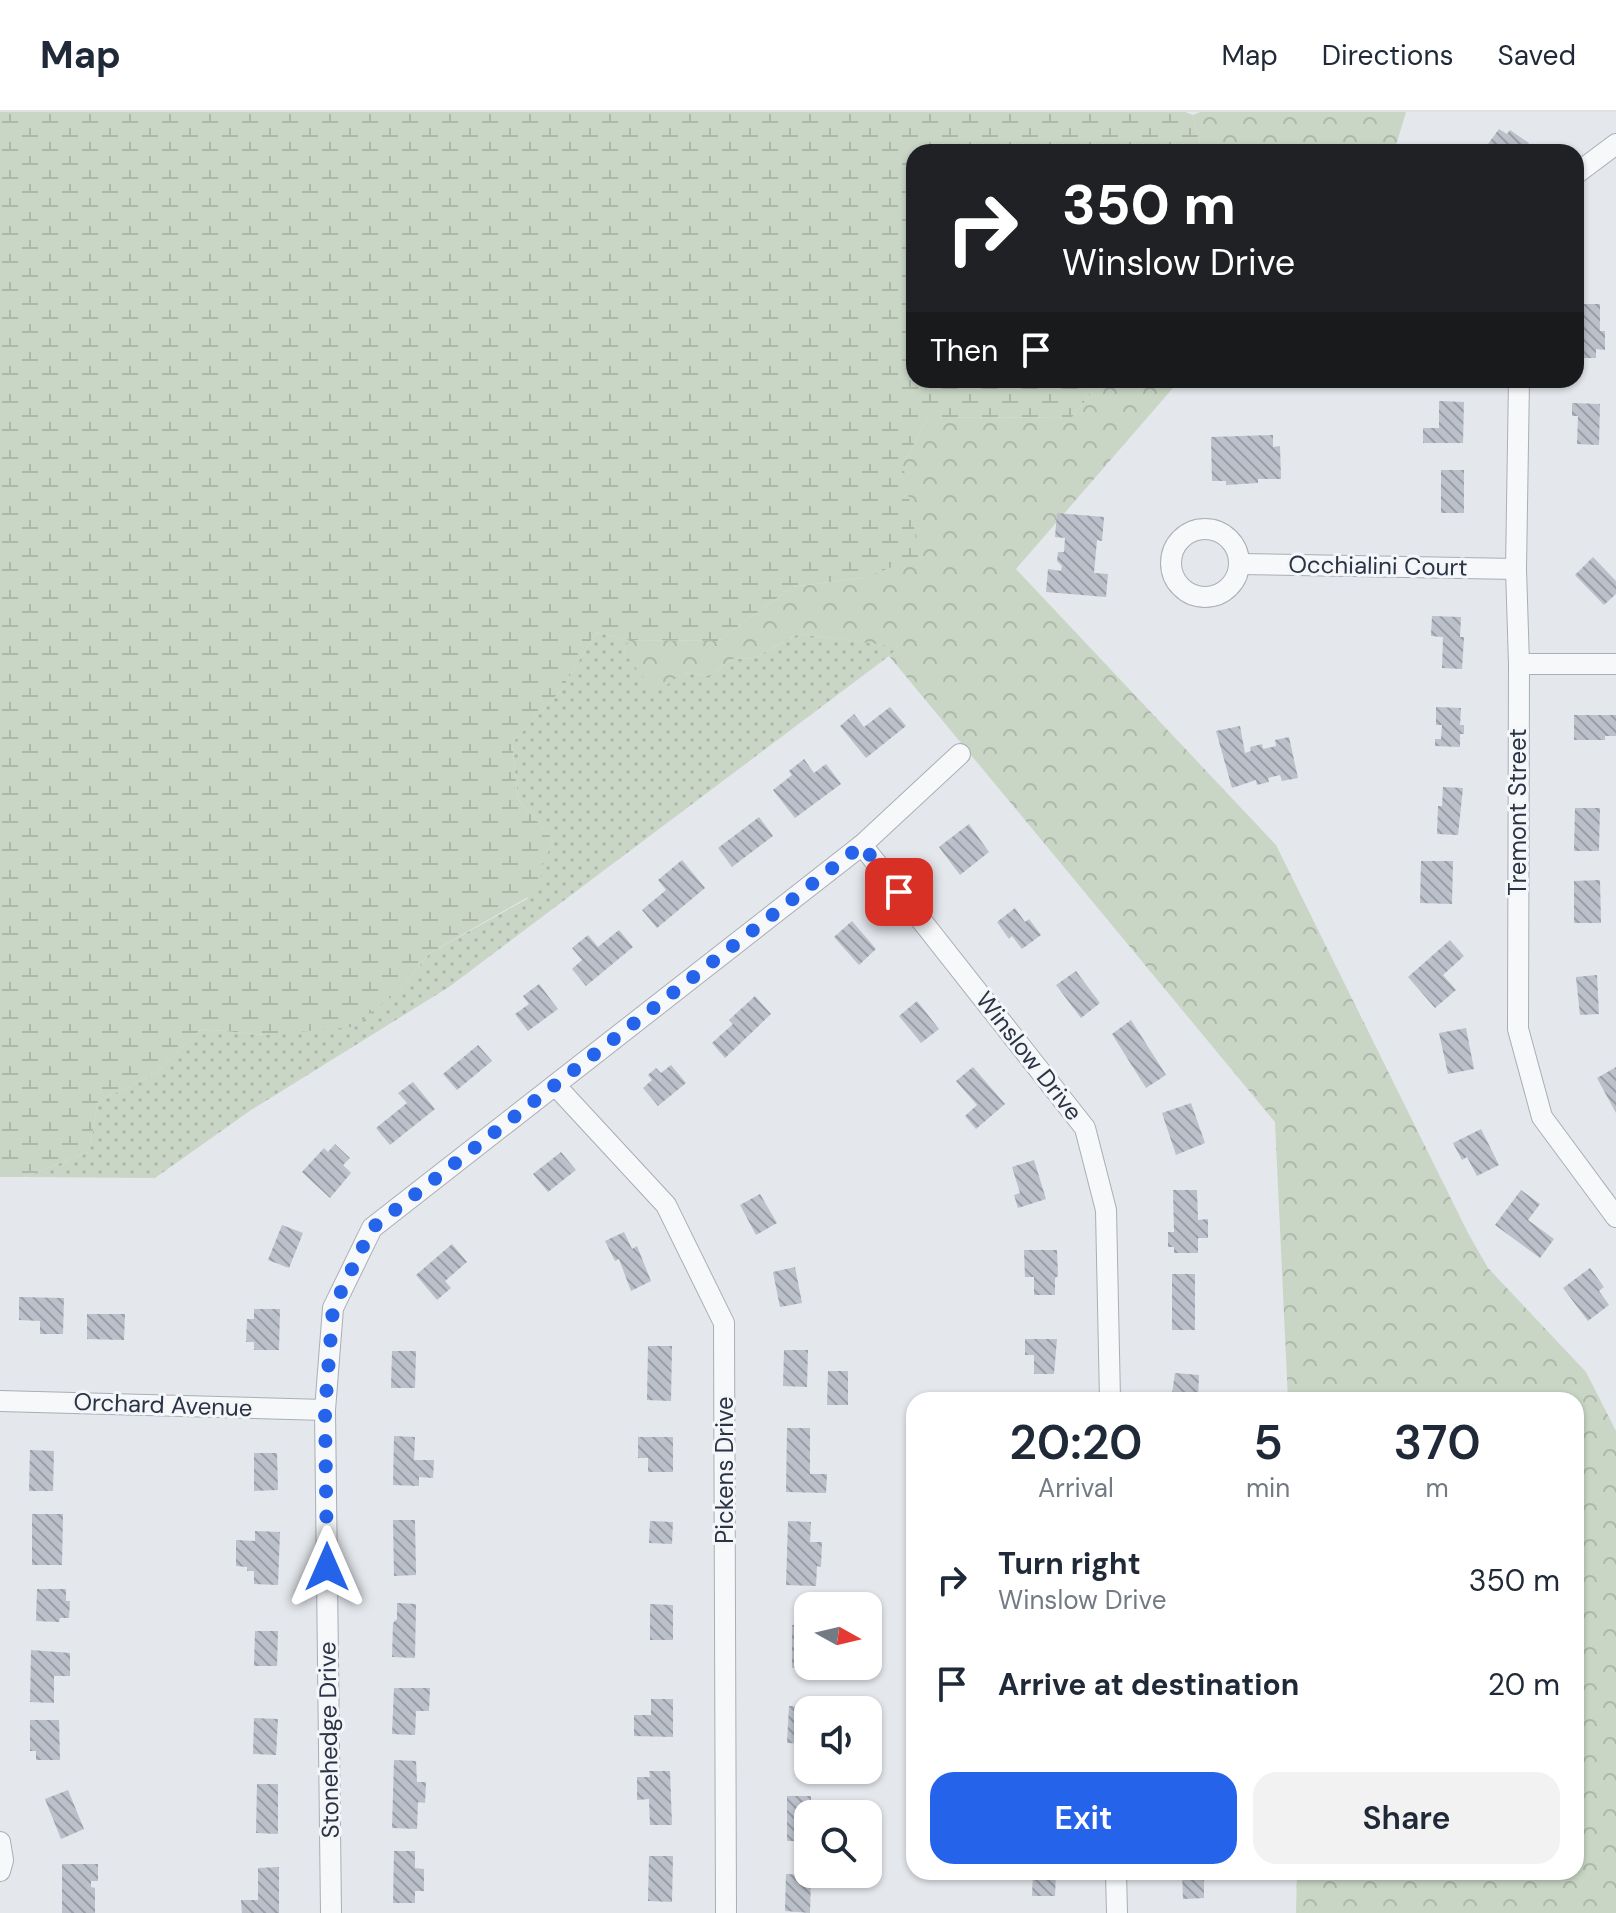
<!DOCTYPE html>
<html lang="en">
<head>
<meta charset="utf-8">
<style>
  body { margin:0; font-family:"DM Sans",sans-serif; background:#f2f2f3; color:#1f2937; height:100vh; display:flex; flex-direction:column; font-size:30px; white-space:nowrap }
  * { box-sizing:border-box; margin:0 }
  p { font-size:26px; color:#747a83 }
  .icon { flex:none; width:44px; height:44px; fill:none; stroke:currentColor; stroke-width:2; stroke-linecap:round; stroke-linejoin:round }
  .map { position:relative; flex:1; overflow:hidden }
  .details { position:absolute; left:906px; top:1280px; width:678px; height:488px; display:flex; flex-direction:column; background:#fff; border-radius:24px; box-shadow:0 2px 6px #0004 }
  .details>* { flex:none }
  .hud { position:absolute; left:906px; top:32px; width:678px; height:244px; border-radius:24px; box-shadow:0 2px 6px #0004; background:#202124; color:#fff; overflow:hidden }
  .needle { width:52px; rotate:98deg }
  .controls { position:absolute; left:794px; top:1480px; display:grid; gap:16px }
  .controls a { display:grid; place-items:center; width:88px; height:88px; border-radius:16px; background:#fff; box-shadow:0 2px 6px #0004; font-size:40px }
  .pin { position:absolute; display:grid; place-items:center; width:68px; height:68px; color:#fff; margin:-34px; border-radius:16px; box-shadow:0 4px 12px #0006 }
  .me { position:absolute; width:88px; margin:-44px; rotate:0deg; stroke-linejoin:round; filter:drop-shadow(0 0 6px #0008) }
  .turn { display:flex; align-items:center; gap:28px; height:168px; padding:0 24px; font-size:36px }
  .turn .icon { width:104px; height:104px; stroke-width:2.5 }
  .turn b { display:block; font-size:56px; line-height:68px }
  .then { display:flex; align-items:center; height:76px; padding:0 24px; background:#0003; gap:16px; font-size:30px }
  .eta { display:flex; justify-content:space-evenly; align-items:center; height:136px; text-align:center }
  .eta b { font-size:48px; font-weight:600; line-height:56px }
  .cta { display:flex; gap:16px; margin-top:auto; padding:16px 24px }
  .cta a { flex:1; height:92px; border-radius:24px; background:#2563eb; color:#fff; font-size:32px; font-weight:600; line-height:92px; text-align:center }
  .cta a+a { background:#f2f2f3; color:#1f2937 }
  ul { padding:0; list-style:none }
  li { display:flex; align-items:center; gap:24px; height:104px; padding:0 24px }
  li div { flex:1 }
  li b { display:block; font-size:30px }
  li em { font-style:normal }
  header { display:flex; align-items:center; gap:48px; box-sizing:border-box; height:112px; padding:0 40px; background:#fff; border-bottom:2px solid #e0e1e3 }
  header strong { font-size:38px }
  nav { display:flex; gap:44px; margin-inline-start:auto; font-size:28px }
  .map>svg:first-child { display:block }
</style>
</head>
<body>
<header>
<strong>Map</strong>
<nav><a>Map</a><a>Directions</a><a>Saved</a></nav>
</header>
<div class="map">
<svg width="1616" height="1801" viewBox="0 0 1616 1801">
  <defs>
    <pattern id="grass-dots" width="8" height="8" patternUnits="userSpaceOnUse" patternTransform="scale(2)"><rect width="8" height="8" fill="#c9d6c5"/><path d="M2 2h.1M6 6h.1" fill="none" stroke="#adb8ab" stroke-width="1.8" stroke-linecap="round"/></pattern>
    <pattern id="forest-crowns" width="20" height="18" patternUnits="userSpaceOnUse" patternTransform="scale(2)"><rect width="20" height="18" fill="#c9d6c5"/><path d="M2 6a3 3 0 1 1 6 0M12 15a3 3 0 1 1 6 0" fill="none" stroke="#adb8ab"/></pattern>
    <pattern id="wetland-marsh" width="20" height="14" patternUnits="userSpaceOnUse" patternTransform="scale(2)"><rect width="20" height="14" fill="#c9d6c5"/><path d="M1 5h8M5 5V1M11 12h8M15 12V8" fill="none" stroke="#adb8ab"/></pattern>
    <pattern id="building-back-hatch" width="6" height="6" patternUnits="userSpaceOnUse" patternTransform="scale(2)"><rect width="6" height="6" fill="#bbc0ca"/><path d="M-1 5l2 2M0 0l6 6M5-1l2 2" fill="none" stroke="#989da6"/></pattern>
  </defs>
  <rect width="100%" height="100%" fill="#e4e7ec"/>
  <polygon fill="url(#grass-dots)" points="596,520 629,528 624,542 683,561 711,564 731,547 755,546 798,522 901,535 449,875 251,998 155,1066 24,1065 89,1040 98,989 155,962 201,917 266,923 398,880 430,841 527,787 553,728 518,687 512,631 562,577"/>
  <g fill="url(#forest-crowns)">
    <polygon points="1200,0 1406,0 1394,40 1202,40 1193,3"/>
    <polygon points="1102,268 1325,268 1179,269 1016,457 1276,733 1468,1121 1488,1156 1586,1260 1616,1319 1616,1801 1296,1801 1297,1760 1576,1760 1576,1288 1288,1288 1275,1010 889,544 899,535 798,522 755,546 731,547 711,564 683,561 656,581 624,541 629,528 718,529 792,475 867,465 903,352 928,306 1072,305"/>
  </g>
  <polygon fill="url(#wetland-marsh)" points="0,0 1185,0 1193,3 1202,40 914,40 914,268 1102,268 1072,305 928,306 903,352 919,444 867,465 792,475 718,529 629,528 596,520 562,577 512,631 518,687 553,728 541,757 542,777 430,841 398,880 352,915 266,923 201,917 155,962 98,989 89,1040 24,1065 0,1065"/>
  <g fill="url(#building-back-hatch)">
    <polygon points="1499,17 1507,22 1510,18 1529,31 1522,40 1490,40 1485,36"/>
    <polygon points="1579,192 1600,192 1600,219 1605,219 1605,238 1596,237 1596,246 1576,246 1576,202 1579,200"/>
    <polygon points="1439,289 1464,290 1463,331 1423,331 1423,316 1439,316"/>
    <polygon points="1572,291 1600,292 1599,333 1577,332 1578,304 1572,304"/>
    <polygon points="1273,323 1273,335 1280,334 1281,367 1258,367 1258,371 1226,373 1226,369 1212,369 1211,325"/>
    <rect x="1441" y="358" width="23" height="43"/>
    <polygon points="1057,401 1104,405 1102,429 1097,428 1094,461 1108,462 1106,485 1046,480 1048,457 1061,459 1062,454 1057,449 1058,440 1064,440 1065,426 1055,425"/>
    <polygon points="1593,445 1616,469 1616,482 1604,493 1575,463"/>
    <polygon points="1432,504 1461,505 1460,525 1464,525 1462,557 1442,556 1443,525 1431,524"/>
    <polygon points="890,595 906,614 866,646 840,614 854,602 864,615"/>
    <polygon points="1436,595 1461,596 1460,613 1464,613 1464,622 1460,622 1460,635 1435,634 1435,627 1441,627 1442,613 1436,613"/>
    <polygon points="1574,603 1616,603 1616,624 1605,624 1605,628 1574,628"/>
    <polygon points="1240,614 1245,641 1251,639 1250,635 1262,632 1263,637 1276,634 1275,628 1289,625 1298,666 1282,669 1280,663 1268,666 1269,670 1257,673 1256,668 1232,676 1216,619"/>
    <polygon points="804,647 814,661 826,652 841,672 795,706 773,678 792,663 789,659"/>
    <polygon points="1443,675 1463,676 1458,723 1437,722 1438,694 1442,694"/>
    <polygon points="1575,696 1600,696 1599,739 1574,739"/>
    <polygon points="759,705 773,724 732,755 718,736"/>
    <polygon points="969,712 989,740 960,763 939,735"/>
    <polygon points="682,748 705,776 657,816 642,798 666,778 658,768"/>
    <polygon points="1421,749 1453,749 1452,792 1420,791"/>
    <polygon points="1600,768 1601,811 1574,811 1574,769"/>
    <polygon points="1015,796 1025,810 1029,807 1041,823 1022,837 1012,824 1009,827 997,810"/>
    <polygon points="852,809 876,837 859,853 834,825"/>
    <polygon points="619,818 633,835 586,874 572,857 582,848 572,836 588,823 598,835"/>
    <polygon points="1450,828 1464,844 1443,863 1456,878 1435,896 1408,865"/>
    <polygon points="1076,859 1100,891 1081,906 1056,873"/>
    <polygon points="1597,863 1599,902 1580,903 1576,865"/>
    <polygon points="539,872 558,897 528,919 515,902 529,892 523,884"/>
    <polygon points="755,884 771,902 725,946 712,931 733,912 729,908"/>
    <polygon points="917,889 939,917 921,931 899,904"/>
    <polygon points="1131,908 1166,963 1146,976 1112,922"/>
    <polygon points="1466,916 1474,957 1448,962 1439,921"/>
    <polygon points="478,933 492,949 457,978 443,962"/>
    <polygon points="671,953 686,971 658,994 643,976 652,968 648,963 656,956 661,961"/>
    <polygon points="973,955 1005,992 976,1017 965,1004 977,993 956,969"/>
    <polygon points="1616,955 1616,1001 1597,966"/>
    <polygon points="413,970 435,997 390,1033 376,1016 407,991 398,981"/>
    <polygon points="1191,991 1205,1031 1176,1043 1162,1001"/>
    <polygon points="1481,1017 1499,1053 1477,1064 1467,1045 1462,1048 1453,1031"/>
    <polygon points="335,1032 350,1046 343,1053 351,1061 330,1086 302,1060 324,1036 328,1040"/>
    <polygon points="561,1040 576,1058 548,1080 533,1062"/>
    <polygon points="1034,1048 1046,1087 1018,1096 1014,1083 1020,1081 1012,1055"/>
    <polygon points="1173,1078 1197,1078 1198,1108 1208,1107 1208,1126 1198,1126 1198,1141 1174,1141 1174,1135 1168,1135 1168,1120 1174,1120"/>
    <polygon points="1521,1078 1540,1092 1528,1108 1554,1127 1540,1146 1495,1113"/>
    <polygon points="760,1082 777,1111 756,1123 740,1093"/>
    <polygon points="282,1113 303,1121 289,1156 268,1148"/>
    <polygon points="624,1120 632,1137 637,1134 651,1169 631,1179 619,1147 615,1149 605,1129"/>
    <polygon points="452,1132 467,1150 445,1169 451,1176 437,1188 416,1163"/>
    <polygon points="1024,1138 1057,1138 1058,1164 1055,1166 1055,1183 1034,1183 1034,1165 1025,1165"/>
    <polygon points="795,1155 802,1191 780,1195 773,1160"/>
    <polygon points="1590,1156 1604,1175 1599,1179 1609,1193 1588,1209 1563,1176"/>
    <rect x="1172" y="1162" width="23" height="56"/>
    <polygon points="19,1185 64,1186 63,1222 40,1222 40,1209 19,1208"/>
    <polygon points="254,1197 280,1197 279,1238 254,1238 254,1230 246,1230 247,1207 254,1207"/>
    <polygon points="87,1202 125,1202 124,1228 87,1227"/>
    <polygon points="1025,1227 1057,1227 1054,1262 1034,1262 1034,1243 1025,1243"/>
    <polygon points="648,1234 672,1234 671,1289 647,1288"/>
    <polygon points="784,1238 808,1238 807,1275 783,1274"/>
    <polygon points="392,1239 416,1239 415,1276 391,1276"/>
    <polygon points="828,1259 848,1259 848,1293 827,1293"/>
    <polygon points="1175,1261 1199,1263 1198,1287 1171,1288"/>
    <polygon points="787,1316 810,1316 810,1362 827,1362 826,1381 786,1380"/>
    <polygon points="394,1324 415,1325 414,1348 434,1348 433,1366 419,1365 419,1374 393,1373"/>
    <polygon points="638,1325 673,1325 673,1360 648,1360 648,1346 638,1346"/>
    <polygon points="30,1338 54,1339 53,1379 29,1379"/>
    <polygon points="254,1341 277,1341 278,1378 254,1379"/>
    <polygon points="32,1402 63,1402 62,1453 32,1453"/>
    <polygon points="393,1408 415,1408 416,1463 394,1464"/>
    <polygon points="650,1409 673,1410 672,1432 649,1431"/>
    <polygon points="788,1409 811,1410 810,1430 822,1430 821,1455 817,1454 816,1474 786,1473"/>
    <polygon points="255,1419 280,1420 278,1473 254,1472 254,1459 247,1459 247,1455 236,1454 236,1428 255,1429"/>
    <polygon points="37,1477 66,1477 66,1489 70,1489 69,1506 60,1506 59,1510 36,1509"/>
    <polygon points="397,1491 416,1492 415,1546 392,1545 393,1511 397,1507"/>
    <polygon points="650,1492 673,1493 673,1528 650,1528"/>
    <rect x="792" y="1513" width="16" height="43"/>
    <polygon points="255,1519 278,1519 277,1554 254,1554"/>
    <polygon points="31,1538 70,1541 70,1564 54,1564 54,1591 30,1590"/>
    <polygon points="394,1576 430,1576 429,1599 416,1599 415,1623 392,1622"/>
    <polygon points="651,1587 673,1587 673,1625 634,1624 634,1603 651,1603"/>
    <polygon points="789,1594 819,1595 819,1598 808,1598 808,1632 787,1631"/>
    <polygon points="254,1606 278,1607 276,1643 253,1642"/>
    <polygon points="30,1608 59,1608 60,1648 36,1648 36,1639 30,1639"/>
    <polygon points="394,1648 416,1649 417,1670 426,1670 425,1691 418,1690 417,1717 392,1716"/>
    <polygon points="649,1659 670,1659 672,1713 650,1713 649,1687 637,1688 637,1665 650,1665"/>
    <polygon points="257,1672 278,1672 278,1722 256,1721"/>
    <polygon points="68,1678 84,1717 61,1727 45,1687"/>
    <polygon points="787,1684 811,1684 811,1695 827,1695 827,1702 808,1702 808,1729 787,1729"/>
    <polygon points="394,1739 415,1739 415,1756 424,1757 424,1779 415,1779 415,1791 393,1791"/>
    <polygon points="649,1744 673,1744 672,1790 648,1789"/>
    <polygon points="62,1752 98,1752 98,1769 91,1769 91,1775 95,1776 95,1801 62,1801"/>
    <polygon points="279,1755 279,1801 242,1801 241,1788 258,1788 258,1756"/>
    <polygon points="1033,1760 1056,1760 1055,1784 1032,1784"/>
    <polygon points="1182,1760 1204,1760 1204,1786 1183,1787"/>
    <polygon points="786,1762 811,1763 810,1801 785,1799"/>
  </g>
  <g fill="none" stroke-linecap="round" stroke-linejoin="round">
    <g stroke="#a9aeb7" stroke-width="22">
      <g id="street">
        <polyline points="1576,62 1616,32"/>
        <polyline points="1519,268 1516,457 1519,552 1518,917 1542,1005 1616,1105"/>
        <circle cx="1205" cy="451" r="34"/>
        <polyline points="1239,452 1516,457"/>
        <polyline points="1519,552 1616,552"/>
        <polyline points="862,733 1085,1016 1106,1098 1110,1288"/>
        <polyline points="555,973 666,1093 724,1211 726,1801"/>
        <polyline points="0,1289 325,1298"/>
        <polyline points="0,1730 3,1748 0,1759"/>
        <polyline points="1116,1760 1117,1801"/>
        <polyline points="331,1801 325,1298 333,1196 372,1116 862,733 960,642"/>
      </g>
    </g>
    <use href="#street" stroke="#f7f8fa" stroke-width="20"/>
  </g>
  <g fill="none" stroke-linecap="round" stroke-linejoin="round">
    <polyline stroke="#2563eb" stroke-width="14" stroke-dasharray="0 25.2" points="327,1455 325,1298 333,1196 372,1116 862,733 899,780"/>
  </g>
  <g text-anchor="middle" stroke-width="6" stroke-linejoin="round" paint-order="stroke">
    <g font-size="24" fill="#2b3445" stroke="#f4f6f9">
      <text transform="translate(1378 454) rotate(1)" y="8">Occhialini Court</text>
      <text transform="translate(1518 700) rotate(-90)" y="8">Tremont Street</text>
      <text transform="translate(1029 944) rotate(52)" y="8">Winslow Drive</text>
      <text transform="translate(163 1293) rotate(2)" y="8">Orchard Avenue</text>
      <text transform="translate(725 1358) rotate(-90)" y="8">Pickens Drive</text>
      <text transform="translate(329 1628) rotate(-91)" y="8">Stonehedge Drive</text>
    </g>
  </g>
</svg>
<div class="controls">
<a><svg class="needle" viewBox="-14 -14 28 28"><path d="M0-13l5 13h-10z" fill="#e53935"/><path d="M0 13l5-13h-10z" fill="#747a83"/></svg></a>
<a><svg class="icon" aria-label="sound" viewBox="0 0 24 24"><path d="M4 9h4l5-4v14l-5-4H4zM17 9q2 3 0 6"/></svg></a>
<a><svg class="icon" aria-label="search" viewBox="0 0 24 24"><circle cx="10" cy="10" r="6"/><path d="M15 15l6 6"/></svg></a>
</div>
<div class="pin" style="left:899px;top:780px;background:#d93025"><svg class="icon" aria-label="arrive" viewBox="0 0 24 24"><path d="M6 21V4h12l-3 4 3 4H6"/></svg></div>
<svg class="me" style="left:327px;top:1455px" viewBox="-20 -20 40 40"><path d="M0-17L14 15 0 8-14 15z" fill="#2563eb" stroke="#fff" stroke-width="4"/></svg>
<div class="hud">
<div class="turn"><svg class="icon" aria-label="right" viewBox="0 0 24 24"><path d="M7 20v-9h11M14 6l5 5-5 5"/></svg><div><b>350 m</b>Winslow Drive</div></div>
<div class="then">Then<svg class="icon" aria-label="arrive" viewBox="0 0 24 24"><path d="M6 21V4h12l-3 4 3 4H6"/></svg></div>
</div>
<section class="details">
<div class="eta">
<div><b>20:20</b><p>Arrival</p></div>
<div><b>5</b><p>min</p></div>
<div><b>370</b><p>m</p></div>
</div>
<ul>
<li><svg class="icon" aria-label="right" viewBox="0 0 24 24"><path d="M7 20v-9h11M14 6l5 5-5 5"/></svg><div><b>Turn right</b><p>Winslow Drive</p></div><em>350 m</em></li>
<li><svg class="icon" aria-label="arrive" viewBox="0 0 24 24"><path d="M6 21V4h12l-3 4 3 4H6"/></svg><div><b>Arrive at destination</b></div><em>20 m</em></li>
</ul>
<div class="cta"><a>Exit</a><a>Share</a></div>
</section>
</div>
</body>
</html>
